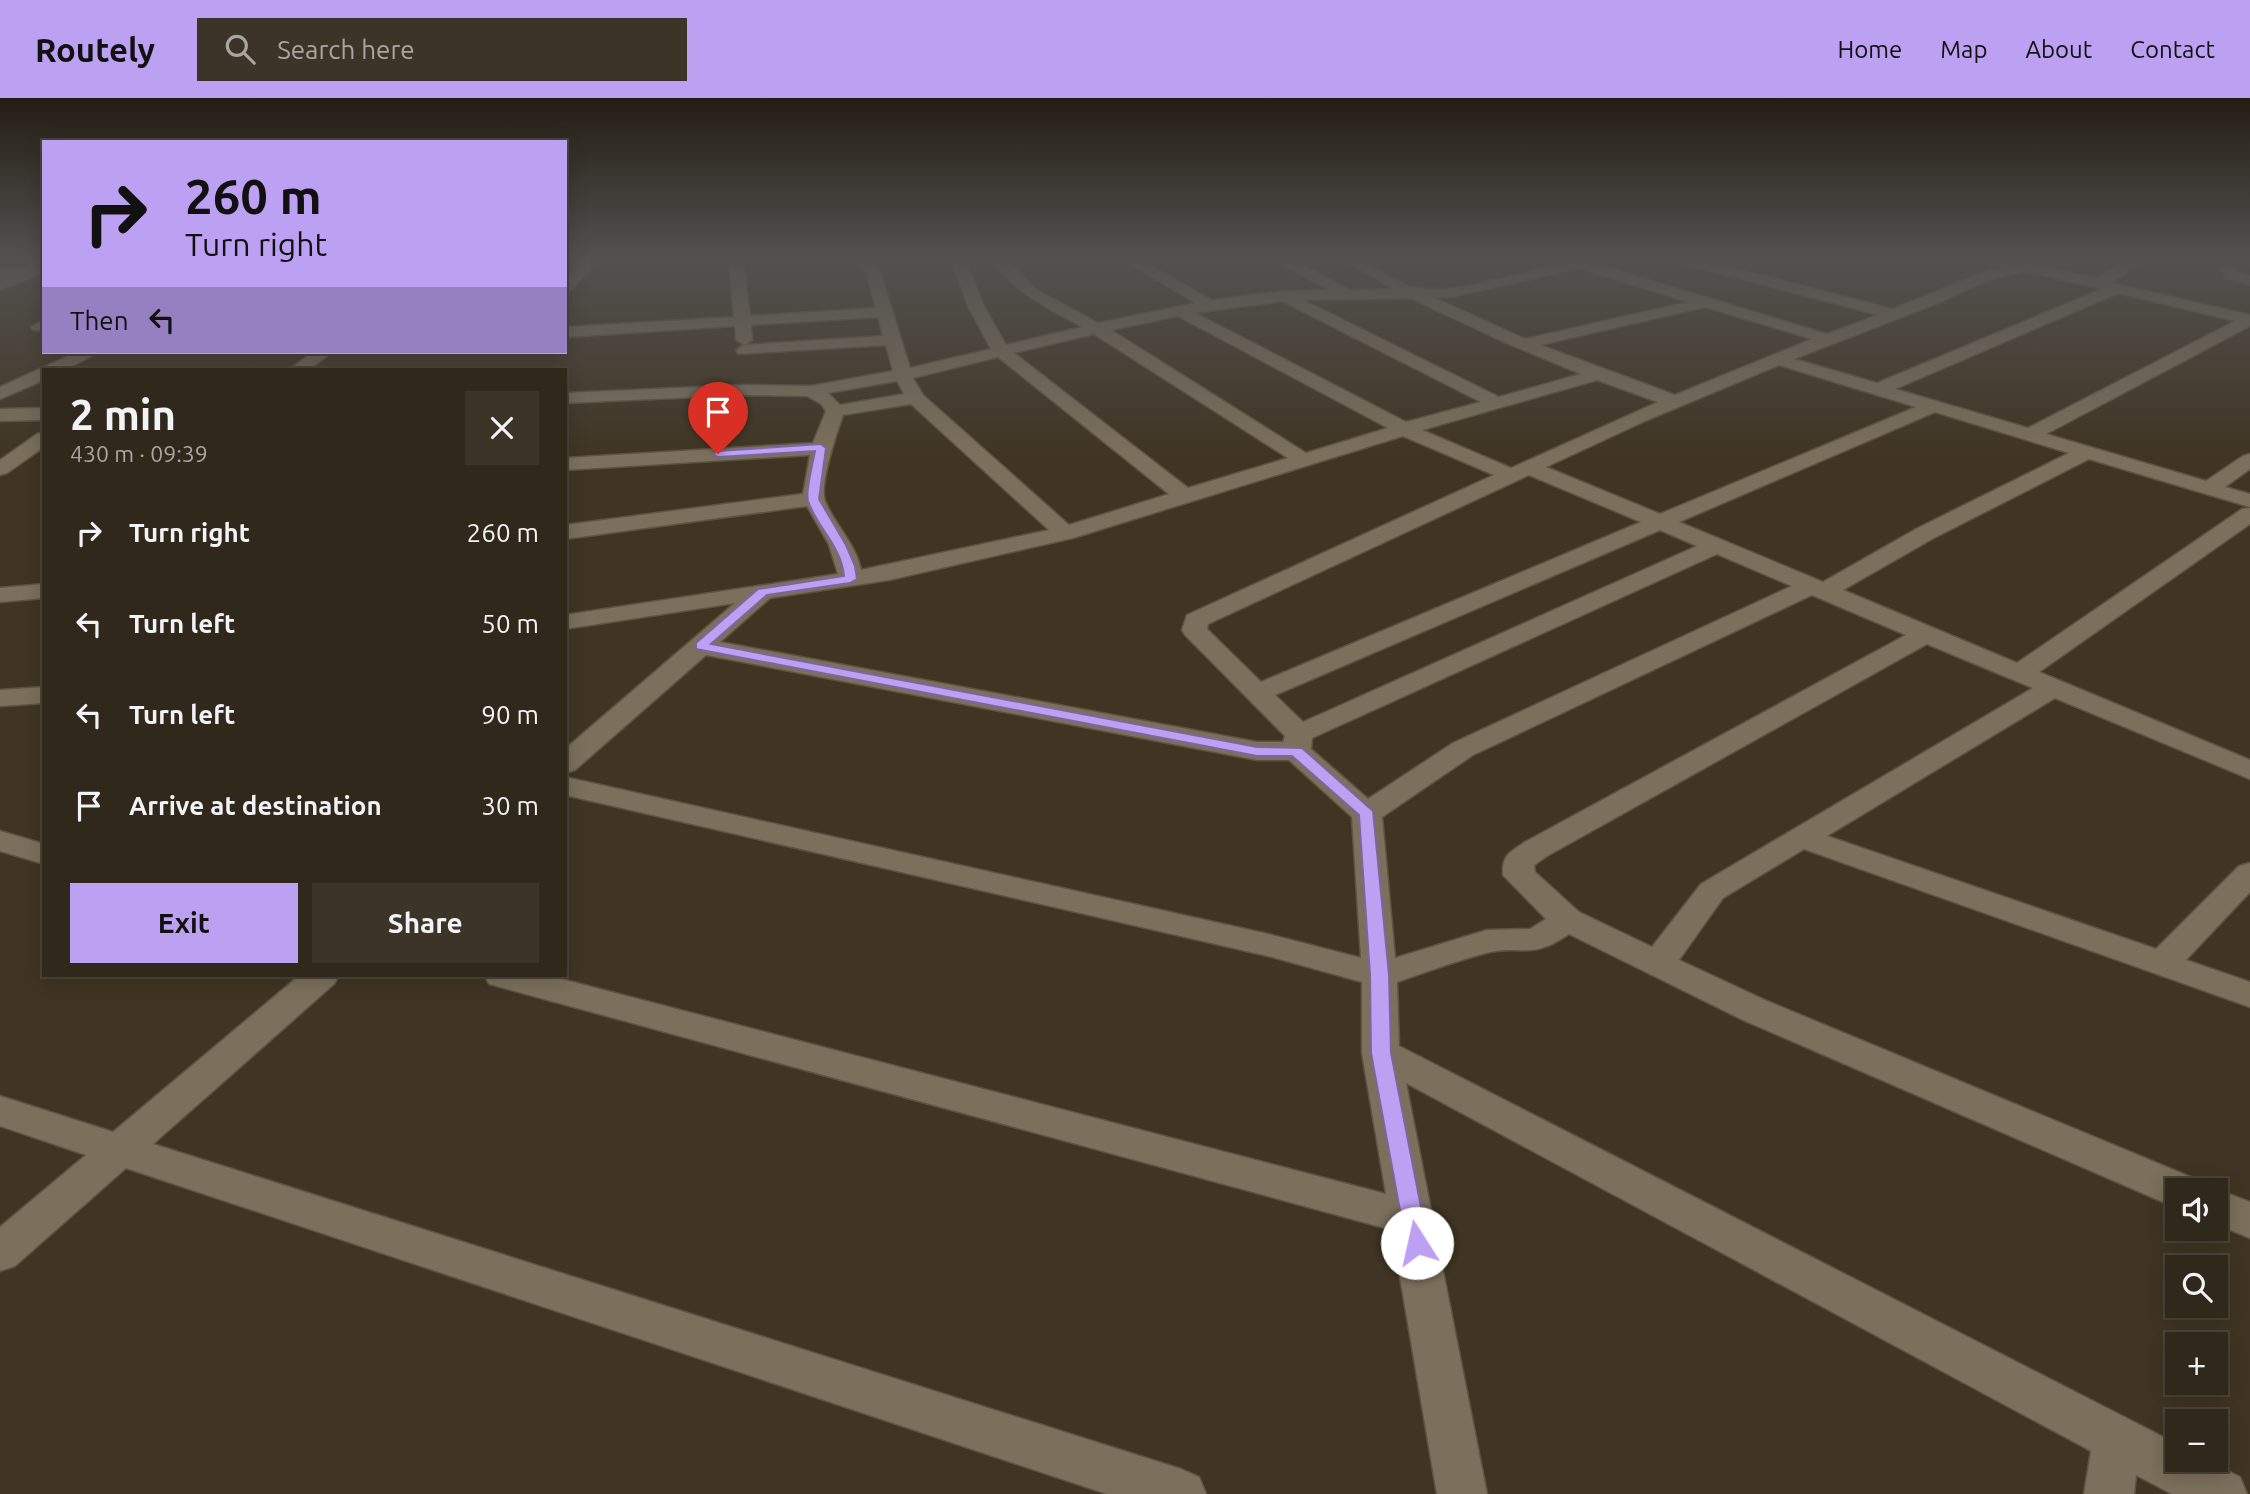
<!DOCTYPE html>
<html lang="en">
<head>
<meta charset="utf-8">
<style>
  body { margin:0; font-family:Ubuntu,sans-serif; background:#3c3427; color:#f1f3f6; height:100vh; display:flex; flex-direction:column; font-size:26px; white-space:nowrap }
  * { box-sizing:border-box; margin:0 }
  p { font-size:23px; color:#a8a6a2 }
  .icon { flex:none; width:38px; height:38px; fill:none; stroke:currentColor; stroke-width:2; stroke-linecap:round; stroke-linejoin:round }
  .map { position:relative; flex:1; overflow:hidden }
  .side { position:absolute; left:42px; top:270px; width:525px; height:609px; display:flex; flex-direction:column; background:#30281a; border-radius:0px; box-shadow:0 4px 18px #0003,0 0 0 2px #4b4439 }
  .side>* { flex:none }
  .banner { position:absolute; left:42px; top:42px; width:525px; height:214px; border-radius:0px; box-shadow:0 4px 18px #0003,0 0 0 2px #4b4439; background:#bca0f2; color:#111; overflow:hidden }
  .buttons { position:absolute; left:2165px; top:1080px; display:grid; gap:14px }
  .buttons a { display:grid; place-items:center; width:63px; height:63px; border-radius:0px; background:#30281a; box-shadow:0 4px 18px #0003,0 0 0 2px #4b4439; font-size:35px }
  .pin { position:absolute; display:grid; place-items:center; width:60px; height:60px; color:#fff; margin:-72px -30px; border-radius:50% 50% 50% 0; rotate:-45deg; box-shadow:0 0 7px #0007 }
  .pin .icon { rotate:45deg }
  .me { position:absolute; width:77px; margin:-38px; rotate:350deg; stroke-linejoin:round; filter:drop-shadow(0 0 5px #0008) }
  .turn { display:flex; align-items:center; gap:24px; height:147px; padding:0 28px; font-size:32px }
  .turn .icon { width:91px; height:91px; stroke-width:2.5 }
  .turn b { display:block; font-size:49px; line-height:60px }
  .then { display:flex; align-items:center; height:66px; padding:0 28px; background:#0003; gap:14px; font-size:26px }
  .round { display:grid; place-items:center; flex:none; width:74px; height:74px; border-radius:0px; background:#3c3427 }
  .headline { display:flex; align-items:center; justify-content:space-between; height:119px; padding:0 28px }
  h1 { font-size:42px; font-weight:600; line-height:52px }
  .cta { display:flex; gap:14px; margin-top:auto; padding:14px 28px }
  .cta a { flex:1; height:80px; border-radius:0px; background:#bca0f2; color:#111; font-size:28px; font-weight:600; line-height:80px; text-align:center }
  .cta a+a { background:#3c3427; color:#f1f3f6 }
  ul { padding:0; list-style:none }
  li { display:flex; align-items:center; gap:21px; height:91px; padding:0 28px }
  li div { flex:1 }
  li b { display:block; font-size:26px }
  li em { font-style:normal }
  header { display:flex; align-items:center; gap:42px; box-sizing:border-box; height:98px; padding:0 35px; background:#bca0f2; color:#111 }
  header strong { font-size:33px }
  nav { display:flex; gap:38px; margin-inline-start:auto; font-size:24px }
  .search { width:490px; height:63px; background:#3c3427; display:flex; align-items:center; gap:18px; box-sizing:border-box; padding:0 24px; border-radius:0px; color:#a8a6a2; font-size:26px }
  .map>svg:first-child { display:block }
</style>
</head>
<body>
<header>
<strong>Routely</strong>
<div class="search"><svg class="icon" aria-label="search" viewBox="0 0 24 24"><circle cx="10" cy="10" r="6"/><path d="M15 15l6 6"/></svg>Search here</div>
<nav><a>Home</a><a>Map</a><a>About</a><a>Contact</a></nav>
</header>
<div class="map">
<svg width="2250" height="1396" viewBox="0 0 2250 1396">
  <rect width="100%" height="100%" fill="#403523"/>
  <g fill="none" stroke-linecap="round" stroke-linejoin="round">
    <g stroke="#5c5342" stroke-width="3">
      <g id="minor">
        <polygon points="582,162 597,162 570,193 565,194 565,181"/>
        <path d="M729,162H743L750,218L876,210L866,174L855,162H870L880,173L910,270L991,251L968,208L951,162H965L984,208L1006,247L1082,229C1048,210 1015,195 992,162H1006L1037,192L1098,225L1196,205L1123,162H1140L1212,202L1283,193L1328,192L1275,162H1293L1349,192L1393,191L1344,162C1378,162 1392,187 1418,190C1474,197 1543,162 1603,162L1596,166L1827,236L1878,217L1681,165L1679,162H1702L1893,211L1976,177L2008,168L2002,167L2001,162L2026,164L2097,181L2127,162H2144L2112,185L2250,217V228L2046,336L2206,383L2243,358L2250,356V371L2225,389L2250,396V409L2089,361L1932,441L1843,492L2017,565L2242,411L2250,410V426L2039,574L2250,662V681L2055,600L1827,738L2156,851L2239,768L2250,765V794L2186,862L2250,884V909L1804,751L1723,800L1679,862L1767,903L2193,1080L2199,1092H2177V1108L2163,1104L1741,921L1569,836C1530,863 1523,846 1486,855C1456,863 1426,874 1397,884L1399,948L2177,1346V1362H2206L2240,1379L2247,1396H2172L2136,1377L2134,1396H2084L2091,1353L1406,985L1487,1396H1437L1392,1132L489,886L484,877H546L1386,1096L1362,955V884L1268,858L565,697V679L1268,836L1361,860L1352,719L1289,662H1257L706,557L575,672L565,675V651L735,505L565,531V517L838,476L829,447L807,408L565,441V427L803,396L810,357L565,372V360L813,345L826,313L821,306L807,298L743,297L565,305V295L743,287L811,288L893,273L886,247L738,256L736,252L744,247L736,242L735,228L565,239V229L734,219ZM1579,170L1688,204L1525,241L1433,199H1453ZM2025,173L2102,191L1877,285L1794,261L1943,203L1986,183ZM2118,195L2235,223L2028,330L1895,291ZM1410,200L1504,244L1581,276L1499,299L1303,202ZM1282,203L1284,204L1481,304L1406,324L1195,215ZM1705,209L1812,241L1675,297L1540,247ZM1178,218L1388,330L1306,355L1111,232ZM878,219L883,238L744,247L752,242L751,227ZM1094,236L1288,360L1188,390L1014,255ZM998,259L1169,396L1069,427L923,297L913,280ZM1779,267L1916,309L1660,416L1546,369L1645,323ZM1597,282L1658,304L1511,370L1422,332ZM897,283L904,296L840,307L828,295ZM911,306L1049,432L861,472C856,446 835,427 825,403C819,387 837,334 843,317ZM1935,314L2069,355L1916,431L1823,484L1679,424ZM1403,338L1494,377L1187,517L1182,532L1185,537L1285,638L1283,644H1257L720,544L770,500L889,482L1073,440ZM1529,377L1641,424L1261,584L1207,531L1208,526ZM1660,432L1697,448L1303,624L1275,597ZM1717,456L1792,488L1453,645L1368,701L1311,651L1312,640ZM1812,497L1906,537L1525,744C1509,755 1502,757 1503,777L1546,821L1530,831L1487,832L1395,860L1382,719L1473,657ZM1927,546L2033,590L1701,786L1652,849L1579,814L1535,774L1534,767L1547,758Z"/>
        <polygon points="2227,166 2232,167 2237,174 2250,178 2250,187 2226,180 2220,170"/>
        <polygon points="0,171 25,171 32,175 25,179 0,179"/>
        <polygon points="44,222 44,233 33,232 31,229"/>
        <polygon points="77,254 99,254 67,271 44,271 44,282 0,301 0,289"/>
        <polygon points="313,254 332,254 310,271 290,271"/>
        <polygon points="44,310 44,322 0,323 0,311"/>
        <polygon points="44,334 44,349 7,375 0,377 0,362 37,336"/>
        <polygon points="44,486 44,500 0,504 0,490"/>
        <polygon points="44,589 44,605 0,608 0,592"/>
        <polygon points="0,733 44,746 44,766 0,753"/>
        <polygon points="300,877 339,877 334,886 153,1046 1181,1371 1199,1379 1206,1396 1107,1396 126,1070 15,1168 0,1173 0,1129 86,1057 0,1028 0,998 113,1034"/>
        <polygon points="2216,1091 2250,1104 2250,1140 2216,1126 2216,1092 2213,1092"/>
      </g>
    </g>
    <g stroke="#5c5342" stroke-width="3">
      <polygon id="tertiary" points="44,162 44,174 0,192 0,179"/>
    </g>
    <use href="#minor" fill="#7b705b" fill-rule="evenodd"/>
    <use href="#tertiary" fill="#7b705b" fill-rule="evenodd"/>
  </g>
  <linearGradient id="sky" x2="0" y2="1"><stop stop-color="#231d13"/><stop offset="0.45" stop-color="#535150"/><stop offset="1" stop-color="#535150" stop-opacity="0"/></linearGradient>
  <rect width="2250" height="357" fill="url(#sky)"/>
  <path fill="#bca0f2" stroke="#7a689d" stroke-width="2" d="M821,346L826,350L819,401L846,447L855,468L857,481L850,485L767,497L711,546L1257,649L1302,650L1373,713L1389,877L1391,955L1428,1145L1425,1152L1417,1155L1409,1152L1406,1145L1371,955L1370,877L1359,717L1292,658H1257L696,551V545L758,491L844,478C841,447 817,430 808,403C805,393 813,365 815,353L718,359L713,356L718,353Z"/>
</svg>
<div class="buttons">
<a><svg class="icon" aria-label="sound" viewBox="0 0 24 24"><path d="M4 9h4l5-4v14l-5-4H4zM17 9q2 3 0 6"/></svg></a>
<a><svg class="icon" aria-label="search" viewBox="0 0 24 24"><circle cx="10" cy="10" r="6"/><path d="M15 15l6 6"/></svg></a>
<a>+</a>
<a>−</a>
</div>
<div class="pin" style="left:718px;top:356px;background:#d93025"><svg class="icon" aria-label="arrive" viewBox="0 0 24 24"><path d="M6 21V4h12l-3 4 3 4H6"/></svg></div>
<svg class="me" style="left:1417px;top:1145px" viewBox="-20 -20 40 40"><circle r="19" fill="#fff"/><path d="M0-13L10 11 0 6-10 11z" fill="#bca0f2"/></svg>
<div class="banner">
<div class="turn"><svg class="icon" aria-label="right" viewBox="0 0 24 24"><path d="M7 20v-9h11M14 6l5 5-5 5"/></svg><div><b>260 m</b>Turn right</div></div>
<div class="then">Then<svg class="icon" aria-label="left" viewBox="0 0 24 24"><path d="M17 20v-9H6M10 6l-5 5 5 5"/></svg></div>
</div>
<section class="side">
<div class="headline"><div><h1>2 min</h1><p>430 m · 09:39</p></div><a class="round"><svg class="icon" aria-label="close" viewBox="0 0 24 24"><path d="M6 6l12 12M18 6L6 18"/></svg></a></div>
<ul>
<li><svg class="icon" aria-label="right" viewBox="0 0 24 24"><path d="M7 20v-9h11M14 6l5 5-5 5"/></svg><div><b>Turn right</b></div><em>260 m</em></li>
<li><svg class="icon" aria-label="left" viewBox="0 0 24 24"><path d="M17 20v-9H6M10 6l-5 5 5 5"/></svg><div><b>Turn left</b></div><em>50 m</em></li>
<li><svg class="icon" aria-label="left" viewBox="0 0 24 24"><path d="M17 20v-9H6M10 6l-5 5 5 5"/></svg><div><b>Turn left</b></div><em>90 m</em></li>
<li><svg class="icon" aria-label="arrive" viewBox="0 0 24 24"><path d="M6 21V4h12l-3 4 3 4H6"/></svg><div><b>Arrive at destination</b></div><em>30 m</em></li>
</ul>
<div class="cta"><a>Exit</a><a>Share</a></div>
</section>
</div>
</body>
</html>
